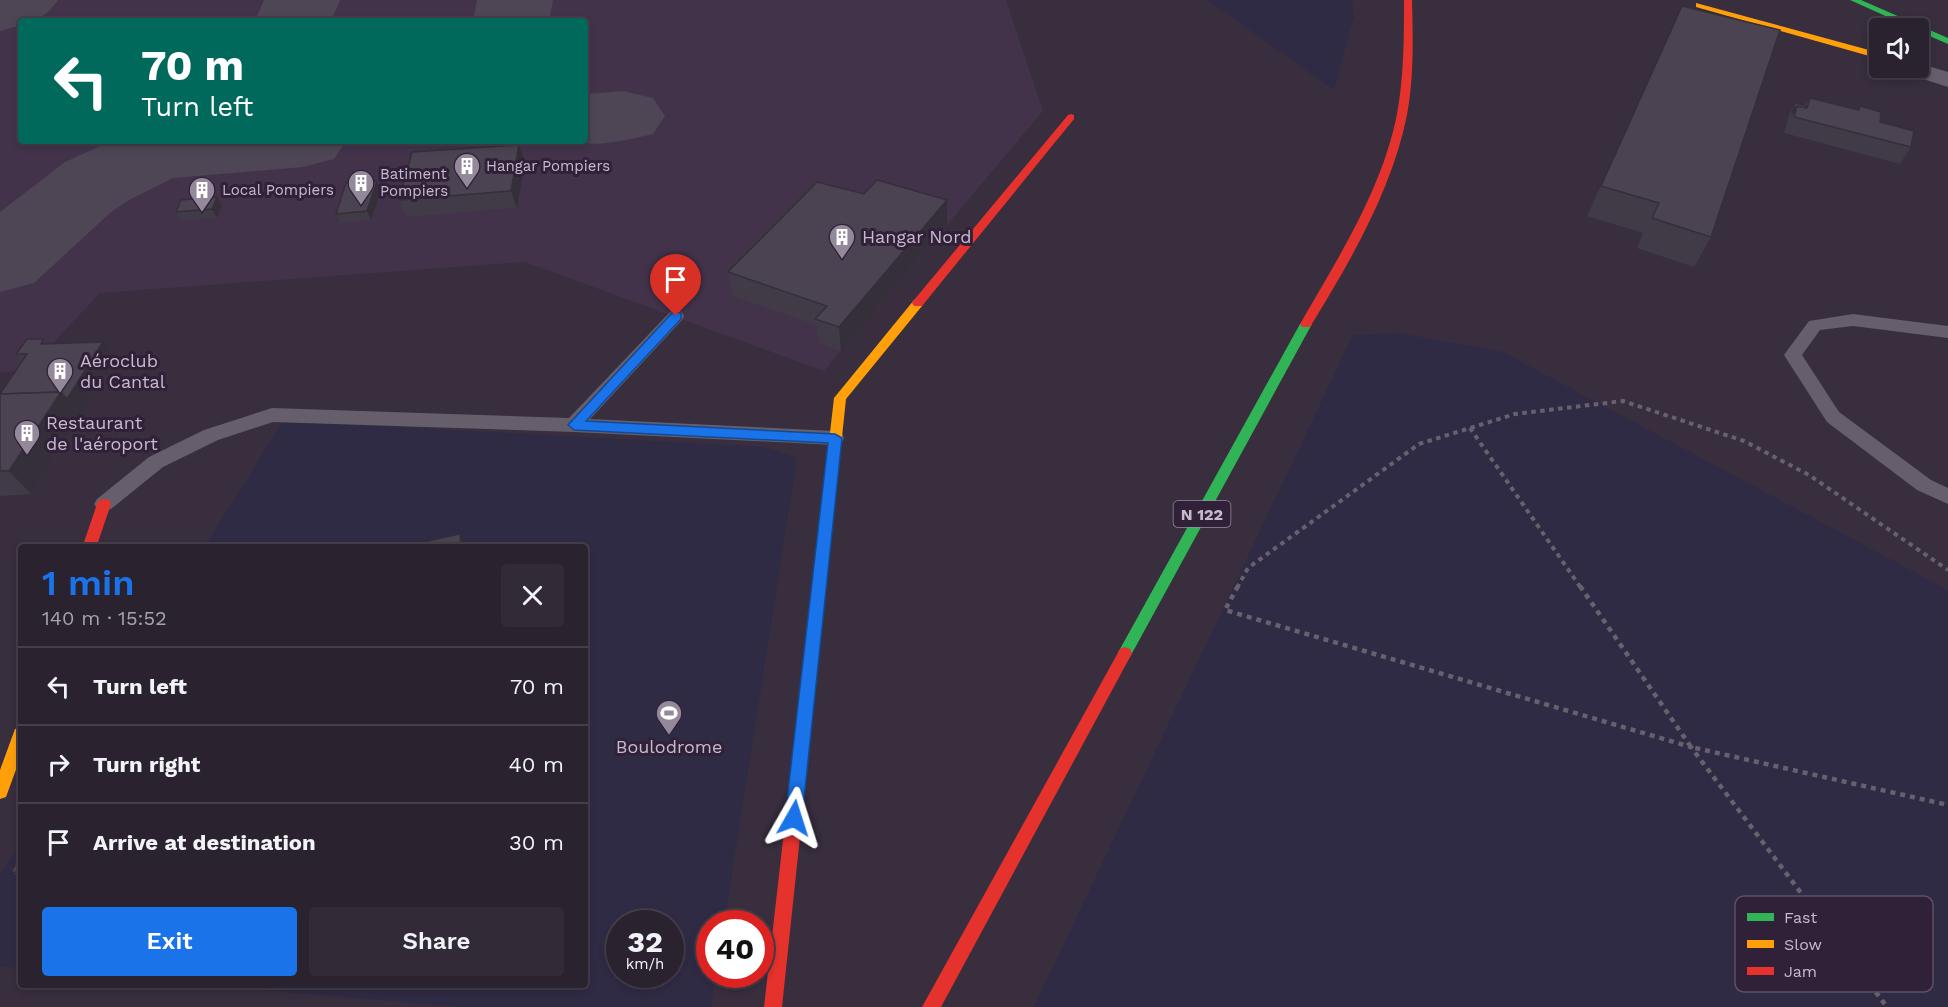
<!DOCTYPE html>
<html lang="en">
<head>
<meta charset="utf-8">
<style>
  body { margin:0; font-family:"Work Sans",sans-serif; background:#322a36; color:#f1f3f6; height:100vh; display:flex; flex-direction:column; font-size:22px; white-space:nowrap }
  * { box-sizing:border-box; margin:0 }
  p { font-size:20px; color:#a5a4aa }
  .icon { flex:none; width:33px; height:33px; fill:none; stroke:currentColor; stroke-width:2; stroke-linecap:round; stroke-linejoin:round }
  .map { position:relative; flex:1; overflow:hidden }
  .sheet { position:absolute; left:18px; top:544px; width:570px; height:444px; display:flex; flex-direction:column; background:#2a222e; border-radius:6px; box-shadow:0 3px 9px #0003,0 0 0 2px #463f4a }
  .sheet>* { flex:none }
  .hud { position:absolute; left:18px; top:18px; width:570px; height:126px; border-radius:6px; box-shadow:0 3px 9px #0003,0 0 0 2px #463f4a; background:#00695c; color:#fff; overflow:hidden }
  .buttons { position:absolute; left:1869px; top:18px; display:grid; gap:12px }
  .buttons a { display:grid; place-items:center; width:60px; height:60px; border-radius:6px; background:#2a222e; box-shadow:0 3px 9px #0003,0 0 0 2px #463f4a; font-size:30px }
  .speed { position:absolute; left:606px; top:910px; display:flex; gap:12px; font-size:30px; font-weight:700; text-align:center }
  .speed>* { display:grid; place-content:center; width:78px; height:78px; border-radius:50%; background:#2a222e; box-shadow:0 3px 9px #0003,0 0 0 2px #463f4a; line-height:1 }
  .speed small { font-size:15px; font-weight:400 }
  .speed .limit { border:9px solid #d22; background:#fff; color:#111 }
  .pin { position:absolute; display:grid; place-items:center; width:51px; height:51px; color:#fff; margin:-62px -26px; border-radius:50% 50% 50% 0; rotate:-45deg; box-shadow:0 0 6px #0007 }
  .pin .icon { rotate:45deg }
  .me { position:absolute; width:66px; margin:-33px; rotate:6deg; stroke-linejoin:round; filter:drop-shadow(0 0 4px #0008) }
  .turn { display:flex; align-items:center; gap:21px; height:126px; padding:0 24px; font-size:27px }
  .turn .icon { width:78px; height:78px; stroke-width:2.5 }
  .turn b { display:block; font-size:42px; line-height:51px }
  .round { display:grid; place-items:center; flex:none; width:63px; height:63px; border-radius:6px; background:#322a36 }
  .headline { display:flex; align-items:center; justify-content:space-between; height:102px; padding:0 24px }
  h1 { font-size:36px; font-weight:600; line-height:45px; color:#1a73e8 }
  .action { display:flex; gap:12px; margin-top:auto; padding:12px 24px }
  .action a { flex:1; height:69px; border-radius:6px; background:#1a73e8; color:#fff; font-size:24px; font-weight:600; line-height:69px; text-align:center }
  .action a+a { background:#322a36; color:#f1f3f6 }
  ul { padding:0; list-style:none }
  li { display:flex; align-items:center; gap:18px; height:78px; padding:0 24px; border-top:2px solid #463f4a }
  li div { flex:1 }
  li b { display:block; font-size:22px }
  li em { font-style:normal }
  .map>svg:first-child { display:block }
</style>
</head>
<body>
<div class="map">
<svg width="1948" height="1007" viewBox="0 0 1948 1007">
  <rect width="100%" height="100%" fill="#382e3e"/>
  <path fill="#42334b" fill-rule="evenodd" d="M0,0H1006L1043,111L824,371L525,262L100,293L41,356L30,371L0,372ZM21,21H585V141H21Z"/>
  <g fill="#302b44" fill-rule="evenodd">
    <polygon points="1208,0 1352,0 1354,16 1334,90"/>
    <polygon points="1399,333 1503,352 1948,590 1948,1007 1034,1007 1353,335"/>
    <path d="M282,423H322L763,447L797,458L724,924H710V975H716L711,1007H460L217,986H585V548H204ZM620,924H670V975H620Z"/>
    <polygon points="21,841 21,968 0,966 0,875"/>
  </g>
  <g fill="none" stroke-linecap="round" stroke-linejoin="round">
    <g fill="#4e4654" fill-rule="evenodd">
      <path d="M0,0H58C47,15 40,21 21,21V25L0,31Z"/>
      <polygon points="264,0 340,0 331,21 255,21"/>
      <polygon points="477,0 553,0 549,21 473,21"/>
      <path d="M623,91L653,98L665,116L653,134C626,140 598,148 571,141H585V94Z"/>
      <polygon points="111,141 346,141 334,159 303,167 173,178 129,200 110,213 34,283 0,292 0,212 65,162"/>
    </g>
    <g stroke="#68616d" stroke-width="4" stroke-dasharray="4.5 4.5" stroke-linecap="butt">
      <polyline points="1470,428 1581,588"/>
      <polyline points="1237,588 1248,568 1419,444 1515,414 1623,401 1744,441 1809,475 1948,570"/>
    </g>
    <g stroke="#68616d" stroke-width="4.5" stroke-dasharray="5 5" stroke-linecap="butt">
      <polyline points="1238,586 1225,610 1691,747 1887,1007"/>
      <polyline points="1580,586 1691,747 1948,805"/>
    </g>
    <g fill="#665f6b" fill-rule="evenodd">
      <polygon points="676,310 682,312 684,316 682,320 590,419 835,431 842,433 844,438 842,443 835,445 574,432 273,422 218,440 163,467 111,509 104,511 97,509 94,504 97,499 149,457 204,430 272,408 569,418 670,312"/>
      <polygon points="1853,314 1948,326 1948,338 1853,326 1820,330 1802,355 1839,412 1931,480 1948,488 1948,504 1917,490 1827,422 1784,355 1809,321"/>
    </g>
    <polygon fill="#665f6b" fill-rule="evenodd" points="1918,63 1948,72 1948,87 1904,73 1900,68 1918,68"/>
    <g fill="#30b455" fill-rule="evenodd">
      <polygon points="1850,0 1861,0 1948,38 1948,44 1918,31 1918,28 1912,28"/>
      <polygon points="1306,320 1312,324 1130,657 1125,659 1120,657 1118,653 1120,649 1300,324"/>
    </g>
    <g fill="#ff9f0a" fill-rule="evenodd">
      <polygon points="1696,3 1880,53 1880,59 1696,7"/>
      <polygon points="918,299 924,303 922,306 846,399 808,761 806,766 800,768 794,766 792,761 834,398 914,300"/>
      <polygon points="21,727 21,756 6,797 0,799 0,770 15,729"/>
    </g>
    <g fill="#e5322d" fill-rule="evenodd">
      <path d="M1404,0H1412C1413,38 1414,77 1407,115C1392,190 1350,262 1310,327H1302L1300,324C1338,258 1382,190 1397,114C1404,76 1404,38 1404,0Z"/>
      <polygon points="1071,114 1074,115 1074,119 922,306 914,306 912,303 914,300 1068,115"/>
      <polygon points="104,499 109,500 111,504 96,548 82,548 97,504 99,500"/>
      <polygon points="1125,647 1130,649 1132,653 1130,657 941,1007 922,1007 1120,649"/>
      <polygon points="800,754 806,756 808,761 782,1007 764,1007 792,761 794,756"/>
    </g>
  </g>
  <g fill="#413a47">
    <polygon points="1682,6 1711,237 1694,267 1637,248 1643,233 1587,216"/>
    <polygon points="1810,98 1858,110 1860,106 1911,147 1900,164 1784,133 1790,112 1795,103 1804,105 1806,103 1807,103"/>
    <polygon points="519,145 525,161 517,208 406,217 399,200"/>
    <polygon points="377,181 381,190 371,220 340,223 336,214"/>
    <polygon points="864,194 947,200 947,224 841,351 819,343 816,325 733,296 728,272"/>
    <polygon points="217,197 222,206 217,218 181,221 176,212"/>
    <polygon points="47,343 115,359 31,494 0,496 0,394 22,362 16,354"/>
    <polygon points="21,855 21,879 11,872"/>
  </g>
  <g fill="#352f39">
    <polygon points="519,145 525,161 517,208 511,191"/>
    <polygon points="377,181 381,190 371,220 367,211"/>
    <polygon points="217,197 222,206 217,218 212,209"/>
    <polygon points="947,200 947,224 841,351 839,327"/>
    <polygon points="103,342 115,359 31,494 9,471 61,392"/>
    <polygon points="460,534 467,548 461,548"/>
  </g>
  <g fill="#4c4352" stroke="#352f39" stroke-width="1.5">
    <polygon points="1682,6 1780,30 1711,237 1652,218 1659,203 1601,186"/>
    <polygon points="1810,98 1859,110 1860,106 1881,112 1880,122 1914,131 1911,147 1794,117 1797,106 1807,108"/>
    <polygon points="1795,103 1806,106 1805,108 1797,106 1792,114"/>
    <polygon points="519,145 511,191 399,200 412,152"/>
    <polygon points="877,180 947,200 839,327 815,319 827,306 728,272 817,182 864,194"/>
    <polygon points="377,181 367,211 336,214 346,183"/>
    <polygon points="217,197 212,209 176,212 181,200"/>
    <polygon points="27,339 43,339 41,344 103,342 67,399 61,392 0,394 27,354 16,354"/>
    <polygon points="61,392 9,471 0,471 0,394"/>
    <polygon points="460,534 461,548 397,548"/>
    <polygon points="21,855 21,873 11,872"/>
  </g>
  <polygon fill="#1a73e8" stroke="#114b97" stroke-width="1.5" points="676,312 681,313 681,319 586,421 835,434 842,438 802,818 800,823 794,825 788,823 785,818 828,443 574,430 568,425 672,313"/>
  <defs>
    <g id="building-pin" transform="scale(1.35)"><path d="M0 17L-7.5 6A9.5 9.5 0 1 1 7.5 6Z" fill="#94899b" stroke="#302139"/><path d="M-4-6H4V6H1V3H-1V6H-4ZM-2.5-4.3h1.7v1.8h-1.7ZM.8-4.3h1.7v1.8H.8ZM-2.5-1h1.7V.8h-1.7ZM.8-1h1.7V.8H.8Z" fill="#fff"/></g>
    <g id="stadium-pin" transform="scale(1.35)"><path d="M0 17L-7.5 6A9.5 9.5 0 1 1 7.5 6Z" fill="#94899b" stroke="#302139"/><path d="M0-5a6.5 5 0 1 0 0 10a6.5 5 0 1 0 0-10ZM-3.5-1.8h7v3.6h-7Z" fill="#fff"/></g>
  </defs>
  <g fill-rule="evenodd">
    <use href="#building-pin" x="467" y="166"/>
    <use href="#building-pin" x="361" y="183"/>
    <use href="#building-pin" x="202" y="190"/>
    <use href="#building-pin" x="842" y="237"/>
    <use href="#building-pin" x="60" y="371"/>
    <use href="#building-pin" x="27" y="433"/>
    <use href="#stadium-pin" x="669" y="713"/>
  </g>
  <g text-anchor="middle" stroke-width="6" stroke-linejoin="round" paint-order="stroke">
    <g font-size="15" fill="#c6bacd" stroke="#302139" text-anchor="start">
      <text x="486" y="171">Hangar Pompiers</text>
      <text x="380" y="179">Batiment<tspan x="380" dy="17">Pompiers</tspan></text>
      <text x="222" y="195">Local Pompiers</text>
    </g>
    <rect fill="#302139" stroke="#998ca1" stroke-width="1.5" x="1173.5" y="501" width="57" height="26" rx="4.5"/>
    <g font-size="16" font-weight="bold" fill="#c6bacd">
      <text x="1202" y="520">N 122</text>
    </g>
    <g font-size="18" fill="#c6bacd" stroke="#302139" text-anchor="start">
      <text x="862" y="243">Hangar Nord</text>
      <text x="80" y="367">Aéroclub<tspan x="80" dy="21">du Cantal</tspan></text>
      <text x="46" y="429">Restaurant<tspan x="46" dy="21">de l'aéroport</tspan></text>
      <text x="669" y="753" text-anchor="middle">Boulodrome</text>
    </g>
  </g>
  <rect x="1735" y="896" width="198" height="96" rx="9" fill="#302139" stroke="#5d4f65" stroke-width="1.5"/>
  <rect x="1747" y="913" width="27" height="8" fill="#30b455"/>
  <rect x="1747" y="940" width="27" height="8" fill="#ff9f0a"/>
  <rect x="1747" y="967" width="27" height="8" fill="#e5322d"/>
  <g font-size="16" fill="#c6bacd">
    <text x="1784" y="923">Fast</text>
    <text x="1784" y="950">Slow</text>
    <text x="1784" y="977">Jam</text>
  </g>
</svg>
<div class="buttons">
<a><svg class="icon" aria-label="sound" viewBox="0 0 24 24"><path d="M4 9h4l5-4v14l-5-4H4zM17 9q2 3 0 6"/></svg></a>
</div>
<div class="speed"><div>32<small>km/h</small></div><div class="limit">40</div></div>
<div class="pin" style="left:676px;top:316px;background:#d93025"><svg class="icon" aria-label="arrive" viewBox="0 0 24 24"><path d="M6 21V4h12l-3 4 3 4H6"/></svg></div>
<svg class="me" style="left:794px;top:818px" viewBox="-20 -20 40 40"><path d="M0-17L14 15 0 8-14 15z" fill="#1a73e8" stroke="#fff" stroke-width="4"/></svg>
<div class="hud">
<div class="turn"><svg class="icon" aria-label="left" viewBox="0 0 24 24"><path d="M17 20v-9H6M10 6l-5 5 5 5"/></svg><div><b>70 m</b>Turn left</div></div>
</div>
<section class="sheet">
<div class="headline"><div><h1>1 min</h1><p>140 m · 15:52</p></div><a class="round"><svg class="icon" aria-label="close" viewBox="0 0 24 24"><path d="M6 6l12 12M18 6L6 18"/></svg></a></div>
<ul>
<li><svg class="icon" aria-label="left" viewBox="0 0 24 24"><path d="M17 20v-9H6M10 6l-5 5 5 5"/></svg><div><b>Turn left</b></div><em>70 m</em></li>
<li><svg class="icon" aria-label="right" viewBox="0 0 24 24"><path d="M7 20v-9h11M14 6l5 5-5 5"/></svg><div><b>Turn right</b></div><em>40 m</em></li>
<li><svg class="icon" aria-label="arrive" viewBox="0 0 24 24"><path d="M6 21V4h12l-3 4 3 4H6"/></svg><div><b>Arrive at destination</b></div><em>30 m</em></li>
</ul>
<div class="action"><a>Exit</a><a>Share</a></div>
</section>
</div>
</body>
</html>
